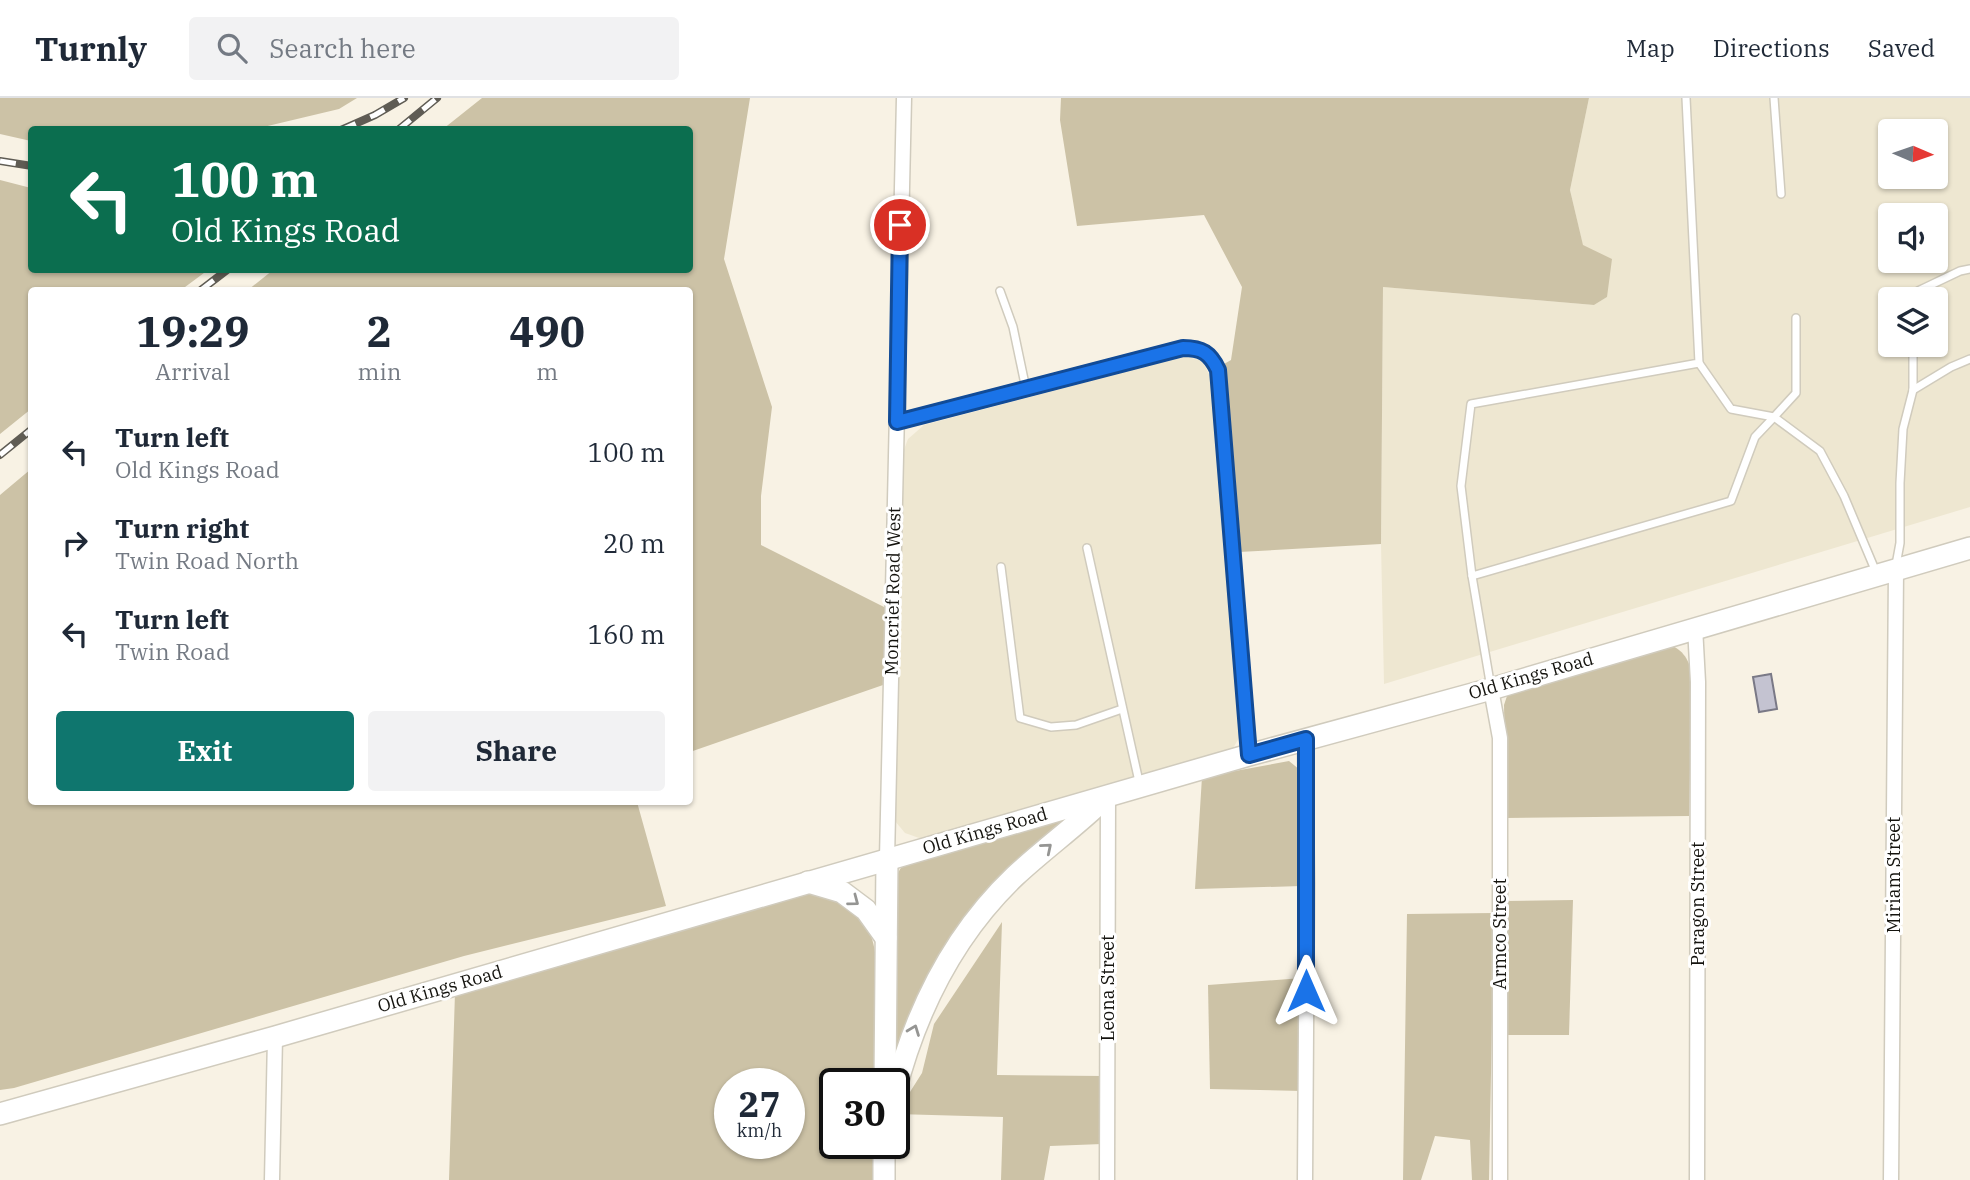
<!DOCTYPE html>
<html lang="en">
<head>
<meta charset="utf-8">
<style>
  body { margin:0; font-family:"IBM Plex Serif",serif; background:#f2f2f3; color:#1f2937; height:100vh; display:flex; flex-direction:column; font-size:26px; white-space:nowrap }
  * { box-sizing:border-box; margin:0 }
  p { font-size:23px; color:#747a83 }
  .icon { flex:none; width:38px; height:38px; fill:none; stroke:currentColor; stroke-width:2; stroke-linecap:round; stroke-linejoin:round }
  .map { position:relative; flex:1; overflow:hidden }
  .side { position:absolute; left:28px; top:189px; width:665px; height:518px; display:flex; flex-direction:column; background:#fff; border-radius:7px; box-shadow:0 2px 5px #0004 }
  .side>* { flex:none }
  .hud { position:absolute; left:28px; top:28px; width:665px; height:147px; border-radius:7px; box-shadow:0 2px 5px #0004; background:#0b6e4f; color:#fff; overflow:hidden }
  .needle { width:46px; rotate:92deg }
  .fabs { position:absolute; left:1878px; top:21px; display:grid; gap:14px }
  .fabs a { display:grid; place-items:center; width:70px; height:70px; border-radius:7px; background:#fff; box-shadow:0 2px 5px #0004; font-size:35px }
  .speed { position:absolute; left:714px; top:970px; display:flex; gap:14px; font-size:35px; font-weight:700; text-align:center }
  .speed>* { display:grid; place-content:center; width:91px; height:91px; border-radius:50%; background:#fff; box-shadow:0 2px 5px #0004; line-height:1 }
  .speed small { font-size:18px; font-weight:400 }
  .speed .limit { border:4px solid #111; border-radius:10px; background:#fff; color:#111 }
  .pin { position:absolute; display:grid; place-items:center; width:60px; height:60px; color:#fff; margin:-30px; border:4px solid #fff; border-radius:50%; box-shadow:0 2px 7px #0007 }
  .me { position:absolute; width:77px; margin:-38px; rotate:0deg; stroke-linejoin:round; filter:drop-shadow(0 0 5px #0008) }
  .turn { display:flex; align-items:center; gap:24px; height:147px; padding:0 28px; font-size:32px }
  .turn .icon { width:91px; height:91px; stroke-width:2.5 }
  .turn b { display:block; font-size:49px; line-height:60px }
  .eta { display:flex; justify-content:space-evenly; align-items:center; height:119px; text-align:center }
  .eta b { font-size:42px; font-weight:800; line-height:49px }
  .action { display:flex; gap:14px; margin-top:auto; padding:14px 28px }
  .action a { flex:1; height:80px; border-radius:7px; background:#0f766e; color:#fff; font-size:28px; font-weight:800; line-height:80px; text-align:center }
  .action a+a { background:#f2f2f3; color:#1f2937 }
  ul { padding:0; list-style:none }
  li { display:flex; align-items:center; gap:21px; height:91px; padding:0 28px }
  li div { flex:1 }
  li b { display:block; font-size:26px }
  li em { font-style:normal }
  header { display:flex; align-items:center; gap:42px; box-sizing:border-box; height:98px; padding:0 35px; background:#fff; border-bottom:2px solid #e0e1e3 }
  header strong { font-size:33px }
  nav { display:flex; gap:38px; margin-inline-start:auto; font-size:24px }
  .search { width:490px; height:63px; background:#f2f2f3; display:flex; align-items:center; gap:18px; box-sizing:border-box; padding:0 24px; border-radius:7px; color:#747a83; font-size:26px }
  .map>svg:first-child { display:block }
</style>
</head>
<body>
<header>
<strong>Turnly</strong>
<div class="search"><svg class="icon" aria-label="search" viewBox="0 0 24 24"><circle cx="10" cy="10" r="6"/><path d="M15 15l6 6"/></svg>Search here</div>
<nav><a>Map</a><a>Directions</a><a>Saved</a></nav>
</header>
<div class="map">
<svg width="1970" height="1082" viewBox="0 0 1970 1082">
  <rect width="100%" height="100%" fill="#f8f2e4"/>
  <g fill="#eee7d1" fill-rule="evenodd">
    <path d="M1589,0H1970V409L1384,586L1381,446L1383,189L1594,207L1607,199L1583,148L1570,92ZM1890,33H1936V79H1890ZM1890,117H1936V163H1890ZM1890,201H1936V247H1890Z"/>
    <polygon points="1185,258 1202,263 1213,283 1240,638 1232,652 922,741 905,735 895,723 903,354 908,341 924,327"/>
  </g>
  <g fill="#ccc2a6" fill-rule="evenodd">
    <polygon points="0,0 357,0 339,11 255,31 32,32 31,43 0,36"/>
    <polygon points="482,0 750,0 724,161 772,309 761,398 761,447 886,510 883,587 690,654 690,192 248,192 273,172 690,172 690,32 443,31"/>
    <polygon points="1061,0 1589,0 1570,92 1583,147 1612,161 1607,199 1594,207 1383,189 1381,446 1239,454 1224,266 1231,262 1242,189 1204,117 1077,128 1060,22"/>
    <polygon points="0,82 31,90 32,172 208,172 181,192 32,192 31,311 0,336"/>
    <polygon points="31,371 32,704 637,704 666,808 464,858 14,990 0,992 0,397"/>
    <path d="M1666,545C1682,551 1688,559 1692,576L1689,718L1506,720L1504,607L1508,595Z"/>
    <polygon points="1289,663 1300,672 1301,788 1195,791 1202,679"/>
    <polygon points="1073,717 1006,777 895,968 895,782 900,771 911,762"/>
    <path d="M805,795C876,805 878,843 877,904C877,931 877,958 877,985H835V1045H877V1082H449L455,895ZM730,985H789V1045H730Z"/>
    <polygon points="1573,802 1569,937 1505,937 1506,803"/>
    <polygon points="1494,815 1489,1082 1472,1082 1470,1042 1435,1038 1421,1082 1403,1082 1407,816"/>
    <polygon points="1002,824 997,977 1103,978 1102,1046 1050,1048 1044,1082 1001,1082 1003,1019 896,1016 922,975 934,926"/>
    <polygon points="1302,880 1302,993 1210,991 1208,887"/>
  </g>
  <polygon fill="#c4c3d1" stroke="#7a7986" stroke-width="2" points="1771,576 1777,611 1759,614 1753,579"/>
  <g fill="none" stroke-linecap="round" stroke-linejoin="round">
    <g stroke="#d0cbbd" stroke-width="10">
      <g id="lane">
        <polyline points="1774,0 1781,96"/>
        <polyline points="1000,193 1013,229 1026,291"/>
        <polyline points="1917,201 1918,193 1960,173 1970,171"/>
        <polyline points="1699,265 1731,311 1774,319 1796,295 1796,220"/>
        <polyline points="1913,292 1951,269 1970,261"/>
        <polyline points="1087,450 1140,688"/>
        <polyline points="1896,467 1900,445 1900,385 1903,331 1913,292 1913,247"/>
        <polyline points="1001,469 1020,620 1051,629 1076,627 1122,611"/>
        <polyline points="1472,478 1731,403 1755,339 1774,319 1820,353 1844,398 1876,474"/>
        <polyline points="1491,590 1472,478 1461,388 1471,306 1699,265 1686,0"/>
      </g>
    </g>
    <g stroke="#d0cbbd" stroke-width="17">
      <g id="street">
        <path d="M897,324L1183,250C1202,250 1210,255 1218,272L1249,657"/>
        <polyline points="1695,529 1698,584 1697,1082"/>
        <polyline points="1491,591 1500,640 1500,1082"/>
        <polyline points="887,761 904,0"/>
        <polyline points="272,1082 275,939"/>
        <polyline points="1107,1082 1108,697"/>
        <polyline points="1305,1082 1307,785 1305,641"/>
        <polyline points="1891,1082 1896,472"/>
      </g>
    </g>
    <g stroke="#d0cbbd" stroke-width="24">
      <g id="secondary">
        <polyline points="808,784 842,794 866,812 886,840"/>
        <polyline points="885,985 887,761"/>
        <path d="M894,997C915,915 953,837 1015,778C1044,751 1076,728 1105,700"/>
        <polyline points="0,1016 275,939 1249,657 1491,591 1970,450"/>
        <polyline points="884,1045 884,1082"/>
      </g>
    </g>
    <use href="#lane" stroke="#fff" stroke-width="7"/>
    <use href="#street" stroke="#fff" stroke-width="14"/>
    <use href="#secondary" stroke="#fff" stroke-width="21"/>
    <g stroke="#5f5c54" stroke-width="8">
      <g id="rail">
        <polyline points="341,32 375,17 404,0"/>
        <polyline points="398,32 437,0"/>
        <polyline points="0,63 32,68"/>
        <polyline points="201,192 227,172"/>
        <polyline points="0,357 32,331"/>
      </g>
    </g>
    <use href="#rail" stroke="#fff" stroke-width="5" stroke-dasharray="16" stroke-linecap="butt"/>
  </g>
  <defs><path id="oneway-chevron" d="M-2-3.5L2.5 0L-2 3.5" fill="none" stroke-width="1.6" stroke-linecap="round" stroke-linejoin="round" transform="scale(1.75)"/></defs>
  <g stroke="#959593">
    <use href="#oneway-chevron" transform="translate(1047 750) rotate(-40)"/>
    <use href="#oneway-chevron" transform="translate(854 803) rotate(37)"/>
    <use href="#oneway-chevron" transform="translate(914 932) rotate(-69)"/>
  </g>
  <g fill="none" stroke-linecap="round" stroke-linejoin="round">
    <g stroke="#114b97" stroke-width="18">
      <path id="route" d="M900,127L897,324L1183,250C1202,250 1210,255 1218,272L1249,657L1306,641V893"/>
    </g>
    <use href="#route" stroke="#1a73e8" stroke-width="12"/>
  </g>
  <g text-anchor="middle" stroke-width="6" stroke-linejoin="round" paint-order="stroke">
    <g font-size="18" fill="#14130e" stroke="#fff">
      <text transform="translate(893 493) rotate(-89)" y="6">Moncrief Road West</text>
      <text transform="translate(1531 578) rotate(-16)" y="6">Old Kings Road</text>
      <text transform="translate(985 733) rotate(-16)" y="6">Old Kings Road</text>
      <text transform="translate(1894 777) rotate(-90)" y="6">Miriam Street</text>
      <text transform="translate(1698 806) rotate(-90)" y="6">Paragon Street</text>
      <text transform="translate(1500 836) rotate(-90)" y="6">Armco Street</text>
      <text transform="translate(1108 890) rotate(-90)" y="6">Leona Street</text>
      <text transform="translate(440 891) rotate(-16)" y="6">Old Kings Road</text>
    </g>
  </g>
</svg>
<div class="fabs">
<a><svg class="needle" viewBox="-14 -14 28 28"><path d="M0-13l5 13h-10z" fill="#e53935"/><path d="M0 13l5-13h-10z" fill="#747a83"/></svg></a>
<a><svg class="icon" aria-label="sound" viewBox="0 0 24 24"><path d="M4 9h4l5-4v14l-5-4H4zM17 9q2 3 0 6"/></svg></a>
<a><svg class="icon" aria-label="layers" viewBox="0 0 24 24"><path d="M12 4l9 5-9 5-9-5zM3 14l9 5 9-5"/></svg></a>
</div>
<div class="speed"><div>27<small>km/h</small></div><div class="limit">30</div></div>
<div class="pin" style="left:900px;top:127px;background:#d93025"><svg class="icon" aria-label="arrive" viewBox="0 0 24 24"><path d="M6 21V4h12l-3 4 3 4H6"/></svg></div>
<svg class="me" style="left:1306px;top:893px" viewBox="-20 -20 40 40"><path d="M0-17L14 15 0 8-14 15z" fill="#1a73e8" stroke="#fff" stroke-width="4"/></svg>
<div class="hud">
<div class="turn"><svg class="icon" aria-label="left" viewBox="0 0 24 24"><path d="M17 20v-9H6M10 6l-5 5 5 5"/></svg><div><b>100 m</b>Old Kings Road</div></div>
</div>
<section class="side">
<div class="eta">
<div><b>19:29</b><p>Arrival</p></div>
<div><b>2</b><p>min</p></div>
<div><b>490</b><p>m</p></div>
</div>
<ul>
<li><svg class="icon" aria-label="left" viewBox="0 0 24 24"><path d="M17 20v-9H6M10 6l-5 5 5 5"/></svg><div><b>Turn left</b><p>Old Kings Road</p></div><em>100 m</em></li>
<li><svg class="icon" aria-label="right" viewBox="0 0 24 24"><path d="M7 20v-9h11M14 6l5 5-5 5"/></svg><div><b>Turn right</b><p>Twin Road North</p></div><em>20 m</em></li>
<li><svg class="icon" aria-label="left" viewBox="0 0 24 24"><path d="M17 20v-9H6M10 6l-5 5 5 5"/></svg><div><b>Turn left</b><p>Twin Road</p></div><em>160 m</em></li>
</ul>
<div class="action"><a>Exit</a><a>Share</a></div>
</section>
</div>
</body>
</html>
